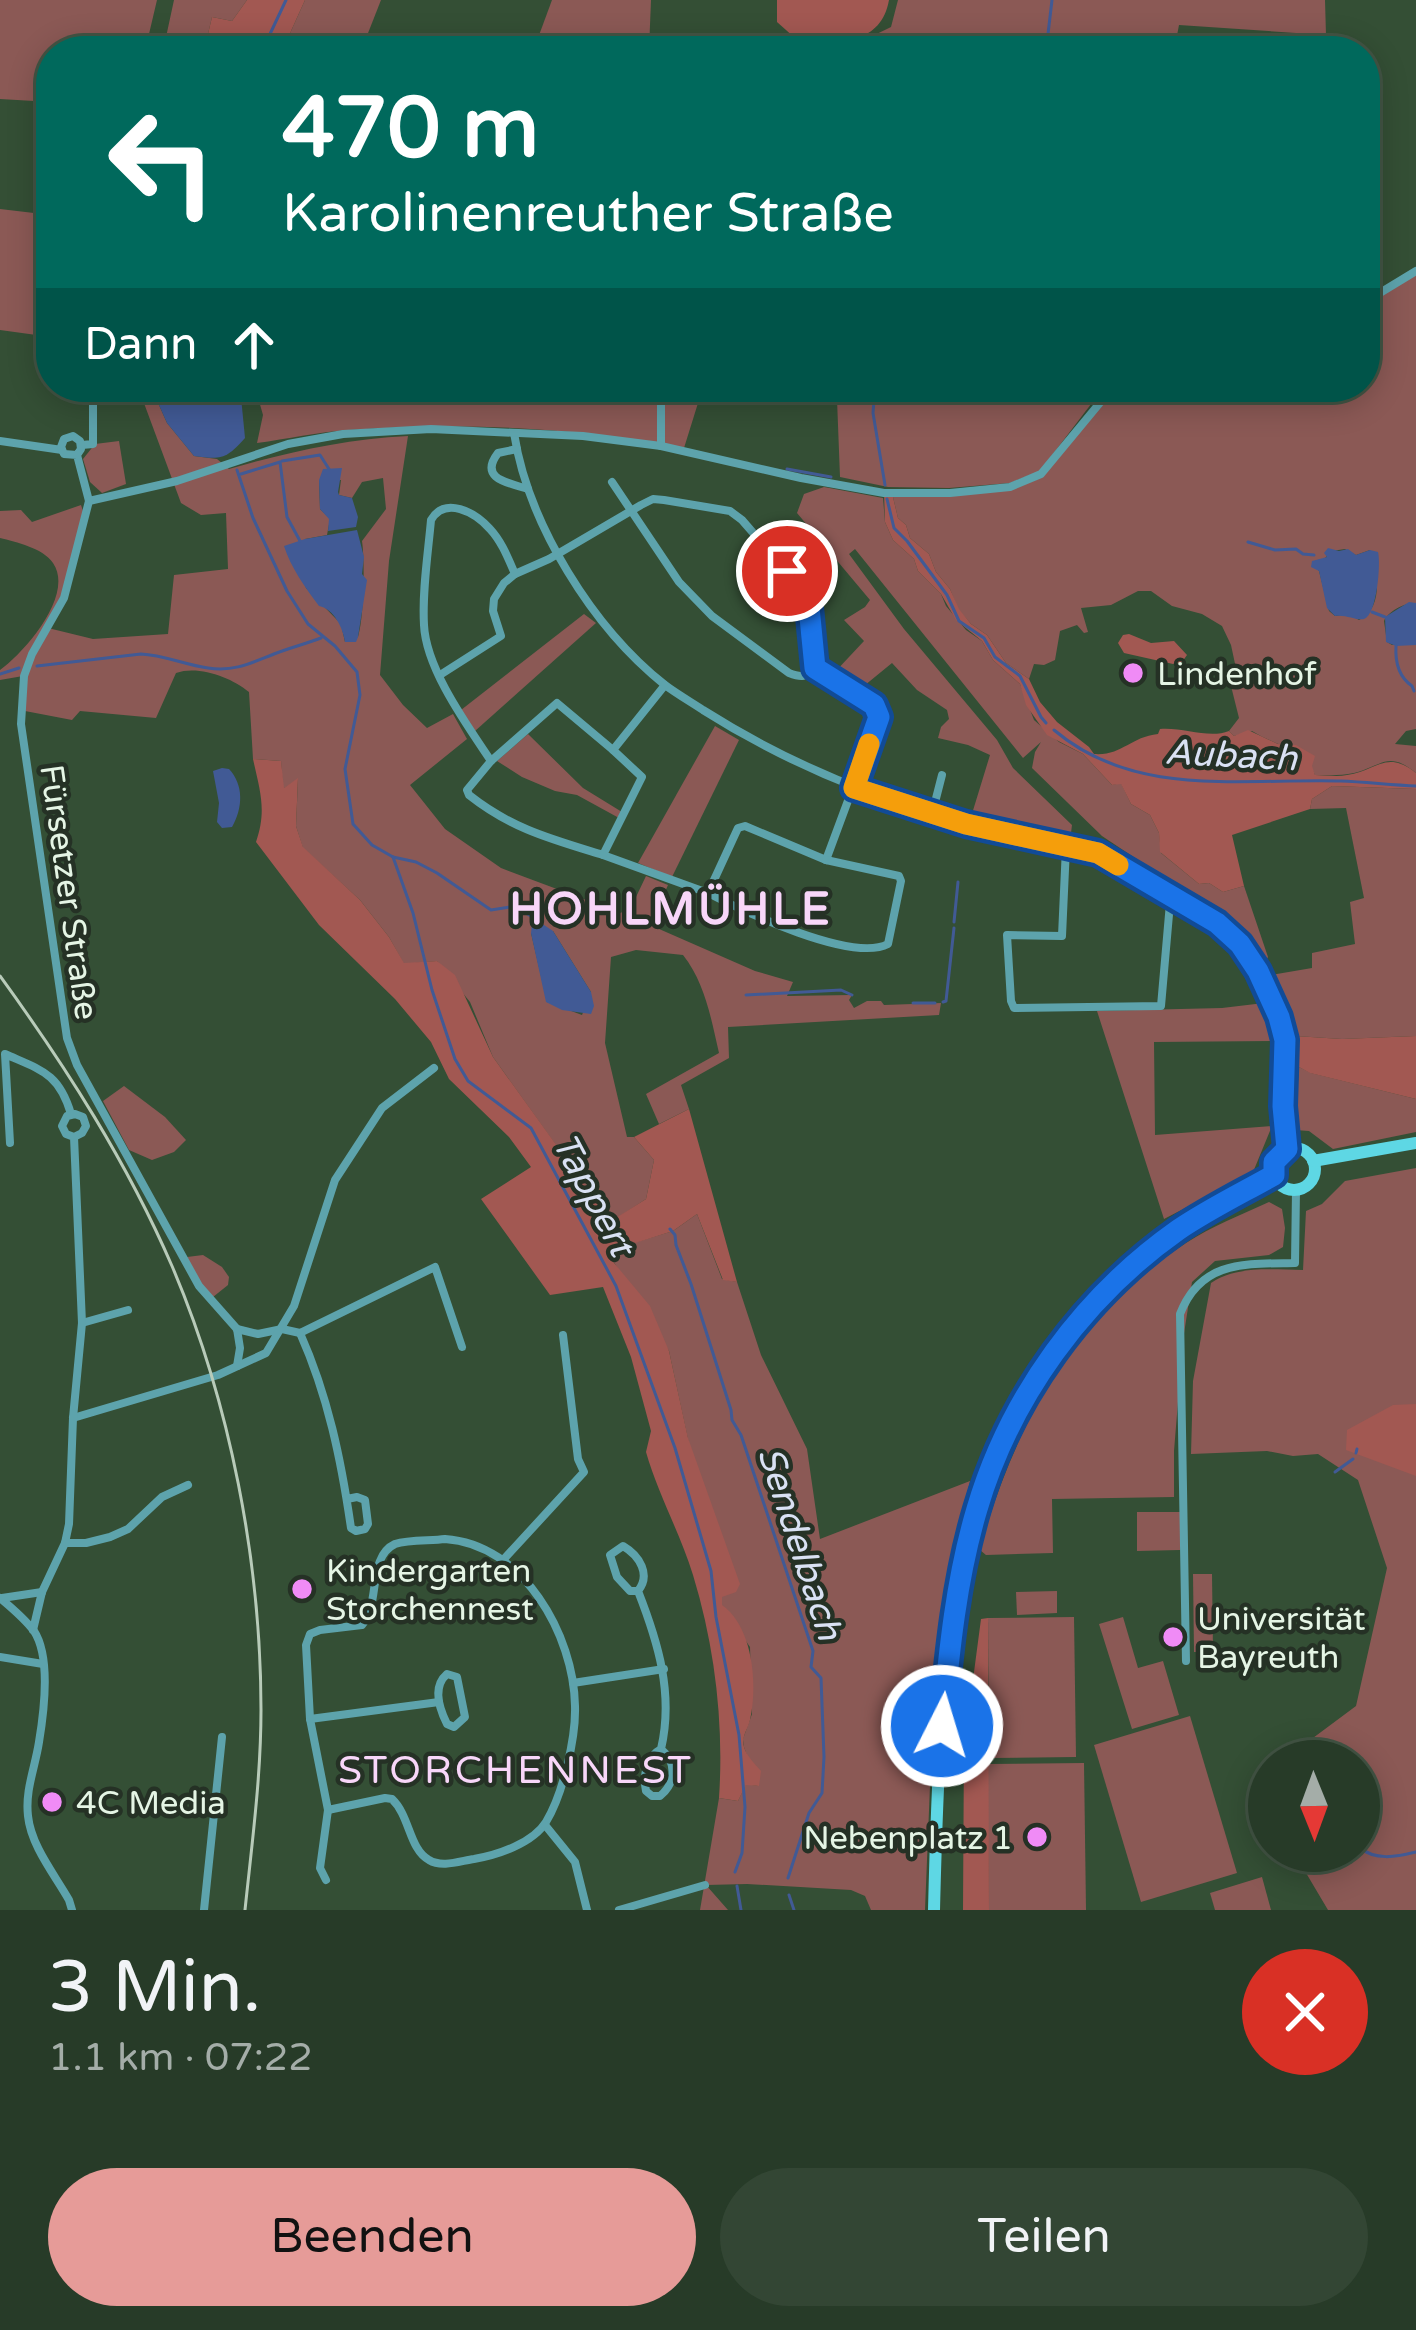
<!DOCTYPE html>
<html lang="de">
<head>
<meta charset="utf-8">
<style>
  body { margin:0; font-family:"Varela Round",sans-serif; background:#334634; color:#f1f3f6; height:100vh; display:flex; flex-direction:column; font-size:45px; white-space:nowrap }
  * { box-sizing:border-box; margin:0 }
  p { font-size:39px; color:#a4ada8 }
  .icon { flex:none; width:66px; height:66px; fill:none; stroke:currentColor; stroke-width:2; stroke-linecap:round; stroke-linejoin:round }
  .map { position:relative; height:1910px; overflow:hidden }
  .panel { display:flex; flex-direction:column; background:#273b28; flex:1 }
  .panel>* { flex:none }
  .hud { position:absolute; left:36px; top:36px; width:1344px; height:366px; border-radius:48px; box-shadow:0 6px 30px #0003,0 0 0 3px #435545; background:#00695c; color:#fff; overflow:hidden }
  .needle { width:78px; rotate:179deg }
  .fabs { position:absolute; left:1248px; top:1740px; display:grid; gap:24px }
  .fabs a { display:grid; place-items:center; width:132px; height:132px; border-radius:50%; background:#273b28; box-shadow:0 6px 30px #0003,0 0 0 3px #435545; font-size:60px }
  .pin { position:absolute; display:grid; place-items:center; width:102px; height:102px; color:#fff; margin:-51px; border:6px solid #fff; border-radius:50%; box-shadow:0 3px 12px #0007 }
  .me { position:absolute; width:132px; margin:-66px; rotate:5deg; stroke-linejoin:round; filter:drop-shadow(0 0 9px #0008) }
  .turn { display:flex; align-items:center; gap:42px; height:252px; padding:0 48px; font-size:54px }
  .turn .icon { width:156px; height:156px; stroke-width:2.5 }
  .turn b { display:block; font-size:84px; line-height:102px }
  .then { display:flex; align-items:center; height:114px; padding:0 48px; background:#0003; gap:24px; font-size:45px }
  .round { display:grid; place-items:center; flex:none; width:126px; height:126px; border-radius:63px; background:#334634 }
  .head { display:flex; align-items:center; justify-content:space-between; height:204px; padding:0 48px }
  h1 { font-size:72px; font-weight:600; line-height:90px }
  .button { display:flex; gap:24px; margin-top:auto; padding:24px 48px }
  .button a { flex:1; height:138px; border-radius:72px; background:#e69b98; color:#111; font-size:48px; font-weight:600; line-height:138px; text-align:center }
  .button a+a { background:#334634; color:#f1f3f6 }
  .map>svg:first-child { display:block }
</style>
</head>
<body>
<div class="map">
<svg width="1416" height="1910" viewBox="0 0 1416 1910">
  <rect width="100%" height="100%" fill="#344f35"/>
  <g fill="#8b5955" fill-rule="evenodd">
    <polygon points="0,0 157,0 145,51 51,51 51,102 0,99"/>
    <polygon points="174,0 247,0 232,21 212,17 204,51 163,51"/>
    <polygon points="305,0 381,0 361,51 282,51"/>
    <polygon points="552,0 651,0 649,50 574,51 538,38"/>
    <polygon points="898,0 1325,0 1326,35 1179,25 1174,51 706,51 720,45 850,47 891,27"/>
    <polygon points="0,209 51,215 51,337 0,330"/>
    <path d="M1416,271V603C1406,602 1388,611 1384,621L1387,642L1392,645H1416V729L1406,731L1395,744L1416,746V773C1388,750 1382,766 1354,773C1341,776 1328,775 1315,775C1304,749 1274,745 1252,731L1234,736L1229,731L1239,718L1230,682L1237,673L1231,645L1222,626L1202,614L1172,606L1151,591H1138L1111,605L1081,608L1088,632L1084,633L1077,625L1060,631L1055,660L1044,665L1034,664L1029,679L1006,663L987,635L971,624L958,609L950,589L936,572L929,554L910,538L906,525L898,518L892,493L1010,487L1041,474L1113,387H1365V302ZM1345,549L1356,555L1370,550C1378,572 1384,608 1359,620L1349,614L1335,616L1329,611L1319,571L1315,567L1318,560L1324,559L1332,551Z"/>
    <path d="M138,387H151L167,423L194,456L217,459L229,469C289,452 346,439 408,436L389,561L380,675L403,705L427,728L453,714L467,739L410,785L445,829L501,868L621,913L636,897L646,876L668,885L650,925L755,971L793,982L787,996L852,995L849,1000L854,1008L867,1001H881L884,1005L941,1003L939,1015L728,1027L729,1058L681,1085L689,1109L659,1124L646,1094L719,1053C711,1018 705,983 683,955L636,950L611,957L605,1043L627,1137H634L654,1160L646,1199L611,1222L493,1057L470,1002L437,961L404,964L389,937L360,900L303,848L296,826L298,779L283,789L281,761L253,759L249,692C231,677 198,665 176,673L156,718L80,711L72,720L25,711L23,676L0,680V670C24,653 75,595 53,563C43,548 16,542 0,538V511L21,510L32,522L81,505L84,514L68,587L48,628L93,639L168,634L174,575L228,569L226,513L201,515L181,503ZM383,478L386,509L362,541C365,561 364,618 358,637L345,642L341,624L306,588L303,577L305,539L327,535L330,519L320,509L319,480H341L339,495L352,498L362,482ZM553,931L591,992L582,1015L547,1002L531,933Z"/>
    <path d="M255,387H703L684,448C574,427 461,422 349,430C318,432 287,439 257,443L263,415Z"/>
    <polygon points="871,387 1104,387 1040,471 1010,483 949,488 888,487 840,477 837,399 869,391"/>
    <polygon points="119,441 126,484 102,493 90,482 83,459 95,444"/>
    <polygon points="824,487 883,498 885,522 893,540 914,559 918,571 941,594 946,606 966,630 982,641 993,660 1020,684 1034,720 1059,742 1083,754 1112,785 1121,783 1131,804 1150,815 1159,833 1161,853 1199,884 1209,883 1223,892 1244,886 1268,957 1265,963 1244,935 1228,920 1102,836 1032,768 1035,752 1041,742 1023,758 855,549 849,554 904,629 997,740 1013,768 1072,825 1070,841 971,817 990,755 968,745 938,738 941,727 949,719 947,710 917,690 892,663 859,690 834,673 864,641 844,620 865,607 870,600 797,513 804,494"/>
    <polygon points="584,614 596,623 475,731 461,710"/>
    <polygon points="715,726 739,740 672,877 638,863"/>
    <polygon points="528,734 583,788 622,812 619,818 577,795 555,791 522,777 497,761"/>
    <polygon points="1332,786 1416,789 1416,1036 1342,1039 1295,1036 1271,975 1312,968 1312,953 1355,944 1350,902 1364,898 1346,808 1310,809 1312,799"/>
    <polygon points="1264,1003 1275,1041 1154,1042 1155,1135 1272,1126 1251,1177 1220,1190 1164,1219 1097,1011 1222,1008"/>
    <polygon points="1299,1067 1311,1073 1416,1099 1416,1132 1333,1149 1309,1131 1295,1130"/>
    <polygon points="124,1086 165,1117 186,1140 174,1152 152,1160 129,1150 103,1101"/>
    <path d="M1416,1168V1910H1328L1293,1851H1359V1761H1282L1356,1706L1387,1568L1358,1480L1318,1454L1293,1456L1267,1451L1191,1454L1193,1381L1211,1283C1238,1265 1272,1270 1303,1270L1306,1211L1322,1204L1345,1181Z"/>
    <path d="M1269,1202L1282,1209L1285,1228L1283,1247L1269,1255L1215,1261L1192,1282L1183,1340L1174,1451V1497L1052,1499L1053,1553L986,1555L980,1550C1013,1426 1076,1315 1186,1243C1212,1226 1241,1215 1269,1202Z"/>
    <polygon points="697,1214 722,1279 737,1282 761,1355 807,1449 820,1539 970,1481 947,1578 935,1661 925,1910 871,1910 865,1896 851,1890 747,1884 706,1885 728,1910 700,1910 719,1798 738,1801 746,1784 758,1786 744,1747 743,1739 752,1714 750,1647 721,1605 722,1597 669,1351 607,1251 673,1231"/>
    <polygon points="203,1255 222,1267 229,1277 228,1285 213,1297 203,1288 187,1257"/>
    <polygon points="1137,1512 1180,1512 1180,1550 1137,1551"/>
    <polygon points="1193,1574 1212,1574 1213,1652 1194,1652"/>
    <polygon points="1057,1591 1057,1613 1017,1615 1016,1592"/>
    <polygon points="1074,1617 1076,1757 989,1758 988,1618"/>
    <polygon points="1123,1617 1138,1668 1163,1661 1179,1715 1132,1729 1099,1624"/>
    <polygon points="1190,1716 1237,1873 1141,1902 1094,1745"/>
    <polygon points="1084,1763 1086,1910 989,1910 987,1764"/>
    <polygon points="1262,1877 1271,1910 1215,1910 1210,1893"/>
  </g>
  <g fill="#a25852">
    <polygon points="247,0 305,0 282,51 204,51 212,17 232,21"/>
    <path d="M777,0H889C881,44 842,42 804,46L777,22Z"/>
    <path d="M884,493H892L898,518L906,525L910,538L929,554L936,572L950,589L959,609L971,624L987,635L1006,663L1029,679L1040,702L1057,722L1089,747L1094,754C1122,756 1130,737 1158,734L1160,729C1183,727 1209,739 1229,731L1234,736L1248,730L1278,744L1296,745L1315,756L1312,766L1315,775C1325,775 1337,777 1347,775C1377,771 1386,749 1416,773V789L1332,786L1312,799L1310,809L1232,835L1244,886L1223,892L1209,883L1199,884L1160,852L1159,833L1150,815L1131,804L1121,784L1112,785L1083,754L1047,735L1026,705L1020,684L993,660L982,641L956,620L941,594L918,571L914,559L893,540L885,522Z"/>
    <polygon points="1129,634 1151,643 1174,641 1187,655 1182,662 1173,664 1124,653 1118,643 1123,635"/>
    <path d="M253,759L281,761L284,788L298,778L296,826L303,847L360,900L389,937L404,963L437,961L455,975L493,1057L611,1221L646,1199L654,1160L634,1137L689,1109L737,1282L723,1280L697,1214L673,1231L607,1252L610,1258L650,1306L669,1351L688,1438L740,1584L736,1592L722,1597V1605C753,1627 758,1684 750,1720C748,1729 741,1737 744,1747C746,1755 755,1764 761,1771L759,1786L746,1785L738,1801L719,1798C724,1723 715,1647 693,1575C680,1533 658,1494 646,1452L651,1431L631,1357L603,1287L550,1295L481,1199L531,1167L509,1137L449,1079L431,1042L395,999L319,925L256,842C267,810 260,791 253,759Z"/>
    <polygon points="1295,1036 1342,1039 1416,1036 1416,1099 1310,1073 1299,1067"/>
    <polygon points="1416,1404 1416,1476 1346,1450 1347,1430 1393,1405"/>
    <polygon points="988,1618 989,1910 963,1910 964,1741 970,1731 969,1710 981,1619"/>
  </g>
  <g fill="#415a95">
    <path d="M151,387H236L241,397L245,438C226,459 222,460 194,456L167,423Z"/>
    <polygon points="342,468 338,492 339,495 352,498 358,517 356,527 328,531 329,519 320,509 319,480 323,469"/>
    <path d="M357,530L364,557L362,574L367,580L358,637L356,642H345C343,628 334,609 319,606C306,589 290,566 284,546L305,539Z"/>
    <path d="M1328,548L1339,551L1348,549L1356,555L1370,550L1378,552C1381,563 1377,615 1364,619C1358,621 1345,614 1335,616L1327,608L1319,571L1311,567L1312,561L1327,557L1324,553Z"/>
    <polygon points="1409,602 1416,603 1416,645 1396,646 1386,642 1385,617"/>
    <path d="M222,768L229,769C244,785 243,808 232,827L222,828L217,822L219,803L213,771Z"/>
    <polygon points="538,921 553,931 591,992 594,1006 591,1014 562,1010 546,1002 531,933 532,925"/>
  </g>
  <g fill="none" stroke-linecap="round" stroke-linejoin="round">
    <g stroke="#415a95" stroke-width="3">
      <polyline points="262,51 286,0"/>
      <polyline points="1046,51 1052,0"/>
      <polyline points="875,387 873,413 885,485"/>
      <polyline points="282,461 320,455 329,469"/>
      <polyline points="787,469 831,477"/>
      <polyline points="237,470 253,518 287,591 308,624 335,646 357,672 360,695 345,769 353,824 372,845 393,857 416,862 437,873 491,910 516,906 538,921"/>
      <polyline points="241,474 280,462 287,517 300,541"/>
      <polyline points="887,499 894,528 907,541 947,595 959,621 984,638 995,657 1020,676 1041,717 1046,723"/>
      <polyline points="1248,542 1275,550 1296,549 1303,554 1314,555"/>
      <polyline points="1372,612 1385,617"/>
      <path d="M1396,646C1395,662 1399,677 1412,686L1414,691"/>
      <path d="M37,666L141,654C164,655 185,665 208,668C234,672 251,663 274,654C289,648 305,644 321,638"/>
      <polyline points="0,674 19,668"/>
      <path d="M1054,730C1135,799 1243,778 1341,781C1366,782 1391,785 1416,786"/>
      <polyline points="393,857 413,913 432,990 455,1059 468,1081 531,1128 616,1286 675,1448 711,1571 716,1617 739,1735 745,1807 742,1853 735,1872"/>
      <polyline points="954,922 958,882"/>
      <polyline points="746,995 841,990 852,995"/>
      <polyline points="943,1002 946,1001 954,928"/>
      <polyline points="913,1003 935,1003"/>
      <polyline points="670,1229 675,1235 676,1245 691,1284 731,1410 732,1420 741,1435 813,1651 811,1667 821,1678 824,1757 822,1793 809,1813 788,1878"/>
      <polyline points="1356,1453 1357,1449"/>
      <polyline points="1335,1472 1353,1459"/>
      <path d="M1359,1847C1375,1861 1396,1857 1416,1852"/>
      <polyline points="737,1886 741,1910"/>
      <polyline points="789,1895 794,1910"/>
    </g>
    <g stroke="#5da3ac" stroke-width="8">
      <polyline points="1365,302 1416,271"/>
      <polyline points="81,387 93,401 93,444 82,445"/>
      <path d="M514,433C528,524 593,628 665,685C677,694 691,702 703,710C774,755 853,790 934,814C986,830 1040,838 1093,852C1121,860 1220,921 1239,943C1264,970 1285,1022 1286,1059C1286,1090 1281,1119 1287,1149"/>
      <polyline points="0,441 62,450"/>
      <polyline points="661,446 661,387"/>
      <path d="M517,449L498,453C478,479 509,483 528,489"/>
      <polyline points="77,455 64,454 61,447 64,439 73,436 80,441 81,449 77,455 89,501"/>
      <path d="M612,482L679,582L712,616L789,673C802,678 806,677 815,668"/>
      <polyline points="440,675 501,636 493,611 494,599 504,583 515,574 549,559 641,505 653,499 664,500 730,511 742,520 809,597 815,668 878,711 879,717 826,860 745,826 738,828 708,893 603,855 642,777 613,750 665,685"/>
      <path d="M491,761C467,725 426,669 424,625C422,591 428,554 431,520C445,496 475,512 490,529C502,542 508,558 515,574"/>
      <polyline points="932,814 942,775"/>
      <polyline points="1066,847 1062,936 1007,935 1011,1001 1014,1008 1161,1006 1170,903 1174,896"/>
      <path d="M603,855C551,839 512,829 469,795L467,790L491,761L557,703L613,750"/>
      <path d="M708,893C743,911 852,963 888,944L901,881L899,876L826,860"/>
      <path d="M10,1143L5,1054C41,1070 59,1073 71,1114"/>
      <polyline points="82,1323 128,1310"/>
      <polyline points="237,1329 258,1334 282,1329 300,1333"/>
      <path d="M300,1333C328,1396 341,1459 351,1528L356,1531L365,1529L368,1524L365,1500L357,1497L347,1499"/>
      <polyline points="300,1333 435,1267 462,1347"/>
      <polyline points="237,1366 240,1348 237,1329 199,1286 77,1065 67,1038 21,724 24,676 32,654 64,598 89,501 177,481 288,444 343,434 431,429 583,436 661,446 801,478 884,493 950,493 1010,487 1041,474 1113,387"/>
      <polyline points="73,1418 218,1375 266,1353 294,1306 335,1180 382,1108 434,1068"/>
      <path d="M445,1539C523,1544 574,1635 575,1706C576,1738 563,1794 546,1822C533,1843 498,1855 474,1859C460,1861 442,1868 429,1860C409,1849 410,1816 392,1799L385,1798L328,1810L310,1719L306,1645L310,1634L320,1630L362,1625C381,1604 367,1557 395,1544C409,1539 431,1541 445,1539Z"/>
      <polyline points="65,1543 86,1543 110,1537 128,1529 162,1497 188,1485"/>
      <polyline points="504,1559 584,1472 578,1459 563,1335"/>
      <path d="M638,1591H630L617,1577L610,1555L623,1546C640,1556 651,1575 638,1591C658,1642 674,1694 661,1749C646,1757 643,1776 646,1791L652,1796H660C676,1783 677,1762 661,1749"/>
      <path d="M0,1598C12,1608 25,1619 34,1631C51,1657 44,1712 39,1742C35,1768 25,1790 28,1816C31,1846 55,1875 69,1900L72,1910"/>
      <polyline points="2,1598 42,1592"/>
      <polyline points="33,1630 42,1592 65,1543 69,1524 73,1418 82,1323 74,1137 66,1134 62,1126 67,1116 75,1114 83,1117 86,1126 82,1133 74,1137"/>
      <polyline points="0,1657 43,1664"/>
      <path d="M1186,1661L1180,1314C1201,1260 1245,1264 1295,1263L1296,1190"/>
      <path d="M447,1674L457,1677L465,1717L454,1727L447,1724C439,1708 432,1687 447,1674Z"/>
      <polyline points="573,1683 664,1669"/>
      <polyline points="310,1719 439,1702"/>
      <polyline points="545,1825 575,1862 587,1910"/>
      <polyline points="326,1880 320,1868 328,1810"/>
      <polyline points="204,1910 222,1737"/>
      <polyline points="619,1910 705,1885"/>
    </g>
    <g stroke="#5ed7e4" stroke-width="12">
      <circle cx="1294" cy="1169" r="21"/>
      <polyline points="1313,1161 1416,1143"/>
      <path d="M934,1910C940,1680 943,1444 1123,1275C1168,1233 1220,1205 1274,1175"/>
    </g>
    <path stroke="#b8cbb9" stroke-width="3" d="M0,976C66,1067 127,1162 172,1266C230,1402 261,1562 261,1710C261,1777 252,1843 245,1910"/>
  </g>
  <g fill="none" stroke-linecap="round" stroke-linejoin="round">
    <g stroke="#114b97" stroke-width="30">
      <path id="route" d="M787,571L808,597L815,668L874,705L879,717L854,788L966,824L1098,853L1217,923L1240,944L1258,971L1279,1017L1285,1040L1283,1106L1287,1149L1274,1162V1175C1242,1193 1209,1209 1178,1230C1083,1297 1010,1397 977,1509C956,1579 949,1653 942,1726"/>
    </g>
    <use href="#route" stroke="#1a73e8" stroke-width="21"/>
    <polyline stroke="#f59e0b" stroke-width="21" points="869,744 854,788 966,824 1098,853 1118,865"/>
  </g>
  <g fill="#f08bf6" stroke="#253125" stroke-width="4.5">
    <circle cx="1133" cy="673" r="12"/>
    <circle cx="302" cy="1589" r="12"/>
    <circle cx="1173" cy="1637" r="12"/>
    <circle cx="52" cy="1802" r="12"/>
    <circle cx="1037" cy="1837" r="12"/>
  </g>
  <g text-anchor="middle" stroke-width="9" stroke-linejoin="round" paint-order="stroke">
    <g font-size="33" fill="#e5f5e5" stroke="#253125" text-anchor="start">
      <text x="1157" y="685">Lindenhof</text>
      <text x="326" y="1582">Kindergarten<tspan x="326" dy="38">Storchennest</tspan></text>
      <text x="1197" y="1630">Universität<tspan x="1197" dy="38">Bayreuth</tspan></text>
      <text x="76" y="1814">4C Media</text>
      <text x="1013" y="1849" text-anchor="end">Nebenplatz 1</text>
    </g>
    <g font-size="33" fill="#e5f5e5" stroke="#253125">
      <text transform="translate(70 892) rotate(82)" y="12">Fürsetzer Straße</text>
    </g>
    <g font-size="36" font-style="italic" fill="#d9e1f3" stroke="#253125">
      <text transform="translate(1231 754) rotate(3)" y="13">Aubach</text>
      <text transform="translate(594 1194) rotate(62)" y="13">Tappert</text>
      <text transform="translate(801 1543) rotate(72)" y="13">Sendelbach</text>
    </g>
    <g font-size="39" letter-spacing="3" fill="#f8d6f9" stroke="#253125">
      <text x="516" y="1783">STORCHENNEST</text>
    </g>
    <g font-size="45" font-weight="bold" letter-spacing="3" fill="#f8d6f9" stroke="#253125">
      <text x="671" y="924">HOHLMÜHLE</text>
    </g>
  </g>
</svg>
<div class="fabs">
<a><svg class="needle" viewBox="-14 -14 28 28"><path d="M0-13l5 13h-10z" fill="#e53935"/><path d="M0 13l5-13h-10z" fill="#a4ada8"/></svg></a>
</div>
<div class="pin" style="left:787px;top:571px;background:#d93025"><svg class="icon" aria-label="arrive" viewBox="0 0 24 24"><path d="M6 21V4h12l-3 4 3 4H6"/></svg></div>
<svg class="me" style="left:942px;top:1726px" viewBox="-20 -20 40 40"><circle r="17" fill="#1a73e8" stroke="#fff" stroke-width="3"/><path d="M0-11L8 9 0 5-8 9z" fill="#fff"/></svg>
<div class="hud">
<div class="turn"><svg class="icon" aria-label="left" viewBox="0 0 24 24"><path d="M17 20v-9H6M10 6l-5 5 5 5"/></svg><div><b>470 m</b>Karolinenreuther Straße</div></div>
<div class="then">Dann<svg class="icon" aria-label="ahead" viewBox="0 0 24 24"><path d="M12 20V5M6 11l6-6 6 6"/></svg></div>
</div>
</div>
<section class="panel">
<div class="head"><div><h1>3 Min.</h1><p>1.1 km · 07:22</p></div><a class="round" style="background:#d93025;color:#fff"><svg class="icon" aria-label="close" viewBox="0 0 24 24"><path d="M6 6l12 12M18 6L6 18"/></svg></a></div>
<div class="button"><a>Beenden</a><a>Teilen</a></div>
</section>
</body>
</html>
